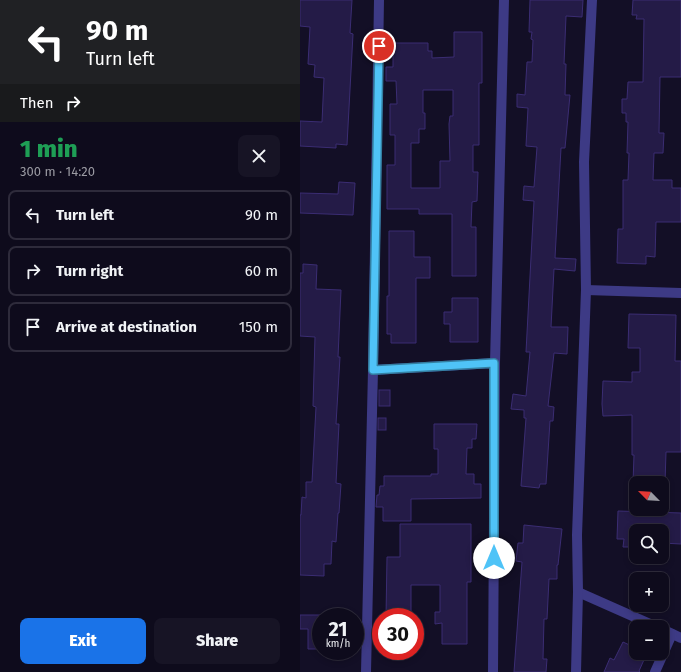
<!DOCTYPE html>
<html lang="en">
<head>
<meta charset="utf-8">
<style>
  body { margin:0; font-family:"Fira Sans",sans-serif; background:#171425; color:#f1f3f6; height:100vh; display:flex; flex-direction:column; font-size:15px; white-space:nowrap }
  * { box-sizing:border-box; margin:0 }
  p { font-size:13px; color:#9b9ba3 }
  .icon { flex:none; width:22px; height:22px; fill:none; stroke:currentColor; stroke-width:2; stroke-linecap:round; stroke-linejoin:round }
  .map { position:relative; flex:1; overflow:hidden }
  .sheet { display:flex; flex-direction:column; background:#0e0b1c; width:300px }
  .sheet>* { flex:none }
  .hud { background:#202124; color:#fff; overflow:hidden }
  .needle { width:26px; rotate:294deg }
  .fabs { position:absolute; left:329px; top:476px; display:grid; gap:8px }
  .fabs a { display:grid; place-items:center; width:40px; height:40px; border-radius:8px; background:#0e0b1c; box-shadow:0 2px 6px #0003,0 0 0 1px #2e2b3b; font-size:20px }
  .speed { position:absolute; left:12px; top:608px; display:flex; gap:8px; font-size:20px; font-weight:700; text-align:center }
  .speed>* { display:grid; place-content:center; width:52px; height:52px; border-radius:50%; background:#0e0b1c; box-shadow:0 2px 6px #0003,0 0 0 1px #2e2b3b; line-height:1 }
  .speed small { font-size:10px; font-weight:400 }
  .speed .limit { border:6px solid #d22; background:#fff; color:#111 }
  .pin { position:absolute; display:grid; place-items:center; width:34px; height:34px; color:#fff; margin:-17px; border:2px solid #fff; border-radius:50%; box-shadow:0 1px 4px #0007 }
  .me { position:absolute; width:44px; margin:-22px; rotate:0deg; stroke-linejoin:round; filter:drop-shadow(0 0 3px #0008) }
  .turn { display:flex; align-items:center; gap:14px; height:84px; padding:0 20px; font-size:18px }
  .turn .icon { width:52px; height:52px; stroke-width:2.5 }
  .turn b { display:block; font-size:28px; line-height:34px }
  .then { display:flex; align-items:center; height:38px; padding:0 20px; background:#0003; gap:8px; font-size:15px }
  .round { display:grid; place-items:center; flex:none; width:42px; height:42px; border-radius:8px; background:#171425 }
  .summary { display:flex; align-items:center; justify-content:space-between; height:68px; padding:0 20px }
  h1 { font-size:24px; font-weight:800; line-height:30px; color:#1e9e55 }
  .button { display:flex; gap:8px; margin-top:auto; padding:8px 20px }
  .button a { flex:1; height:46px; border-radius:8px; background:#1a73e8; color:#fff; font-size:16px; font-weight:800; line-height:46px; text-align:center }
  .button a+a { background:#171425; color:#f1f3f6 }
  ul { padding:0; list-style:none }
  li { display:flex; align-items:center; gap:12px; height:50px; margin:0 8px 6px; padding:0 12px; border:2px solid #2e2b3b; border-radius:8px }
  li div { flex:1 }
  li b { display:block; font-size:15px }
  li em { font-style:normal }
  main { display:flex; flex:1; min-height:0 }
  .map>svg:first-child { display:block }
</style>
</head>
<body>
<main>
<section class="sheet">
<div class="hud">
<div class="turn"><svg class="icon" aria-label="left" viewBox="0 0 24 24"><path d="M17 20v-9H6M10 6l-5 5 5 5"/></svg><div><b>90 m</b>Turn left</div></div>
<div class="then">Then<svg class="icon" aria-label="right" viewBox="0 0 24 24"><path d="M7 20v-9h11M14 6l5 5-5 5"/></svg></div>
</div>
<div class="summary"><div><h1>1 min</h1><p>300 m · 14:20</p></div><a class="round"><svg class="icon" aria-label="close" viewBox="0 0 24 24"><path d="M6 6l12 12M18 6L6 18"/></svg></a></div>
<ul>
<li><svg class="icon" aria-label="left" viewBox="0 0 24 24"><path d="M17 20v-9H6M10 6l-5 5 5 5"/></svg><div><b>Turn left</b></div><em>90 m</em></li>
<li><svg class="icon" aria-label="right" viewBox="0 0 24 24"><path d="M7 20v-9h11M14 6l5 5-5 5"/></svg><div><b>Turn right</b></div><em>60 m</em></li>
<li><svg class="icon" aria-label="arrive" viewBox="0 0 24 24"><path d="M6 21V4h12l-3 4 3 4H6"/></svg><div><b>Arrive at destination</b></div><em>150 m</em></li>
</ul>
<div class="button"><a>Exit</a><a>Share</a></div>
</section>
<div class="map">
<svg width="381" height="672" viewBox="0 0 381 672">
  <rect width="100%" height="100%" fill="#130f26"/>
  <g fill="#241b47" stroke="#3b2d73" fill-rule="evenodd">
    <polygon points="0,0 52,0 50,33 53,34 47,145 36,144 36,148 0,146 0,121 22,122 24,78 14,77 15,65 8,64 10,27 0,26"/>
    <polygon points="230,0 283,0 282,17 266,16 264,64 266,64 265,95 270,95 265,148 261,148 255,258 276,259 275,271 254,269 251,327 268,327 267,354 254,353 248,406 254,407 253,421 250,421 246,484 240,484 239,488 221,486 226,418 224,418 224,410 211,409 213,394 226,396 230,352 226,352 234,201 223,200 224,186 234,187 237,147 226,146 228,108 217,107 217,94 225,95 227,62 232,62 233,40 231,39 232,32 229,32"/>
    <polygon points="333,0 381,0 381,77 360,77 359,133 364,133 363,153 354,153 353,180 372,180 372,188 381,188 381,222 356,222 355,257 346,256 346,264 317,263 318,229 323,229 323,180 328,180 329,153 327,153 328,122 326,122 326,113 322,113 322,99 327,99 328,82 343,82 344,19 336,19 337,15 332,15"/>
    <path d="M154,32H182V83H179V145H173V172H178L177,201L172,202L171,227H176V276H152V214H119V209H87V165H95V135H90V104H97L96,81H86V67H93V43H128V51H132V58L154,57ZM123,90H153V116H150L149,124L150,161H140V188H111V143H119V129H125V113H123Z"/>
    <polygon points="39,182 55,183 53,215 0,213 0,193 38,194"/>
    <polygon points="89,231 114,231 114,257 130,257 130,278 116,278 116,343 91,343 91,334 87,334 87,296 89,296"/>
    <polygon points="3,264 17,265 16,289 41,290 38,357 40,357 36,424 39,424 36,483 41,484 39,513 38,513 36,542 32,541 31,564 24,564 24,576 0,575 0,515 1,515 2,497 6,498 6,482 12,482 16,407 13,406 15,337 0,336 0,273 3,273"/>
    <polygon points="152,298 178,298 178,342 150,342 150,324 144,324 144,312 152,312"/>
    <polygon points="329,314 376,315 375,361 381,361 381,452 366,452 365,483 333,483 334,455 332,455 332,415 303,416 302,404 303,381 332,382 332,372 340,372 340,348 328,348"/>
    <rect x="79" y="390" width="11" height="16"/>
    <rect x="78" y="418" width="8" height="12"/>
    <polygon points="134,424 177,424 176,439 172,439 172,448 167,448 166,474 174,474 174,484 181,484 181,498 111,499 111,521 83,521 83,507 76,507 77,495 79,495 80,486 84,486 84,476 131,476 131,474 138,474 138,449 134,449"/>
    <polygon points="318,511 381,513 381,544 362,543 362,531 336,531 336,547 323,547 324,539 317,539"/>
    <polygon points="100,524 171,524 171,582 167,582 167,644 142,644 142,623 135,624 135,612 140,612 140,585 111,585 111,616 86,617 87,557 100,557"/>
    <polygon points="224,525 262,529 258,565 257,565 257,579 249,579 247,619 244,619 243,659 247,659 246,672 214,672 222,562 216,561 218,543 223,543"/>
    <polygon points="0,615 21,615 21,649 8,649 8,629 0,629"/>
    <polygon points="323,642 336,648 336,653 347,653 339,671 340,672 304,672 310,658 314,660"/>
  </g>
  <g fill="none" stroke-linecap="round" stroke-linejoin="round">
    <g stroke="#3d3a85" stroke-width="10">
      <polyline points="286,290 381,293"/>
      <polyline points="73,370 195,363"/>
      <polyline points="278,592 357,627"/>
      <polyline points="362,629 381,638"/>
      <polyline points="66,672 73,370 79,0"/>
      <polyline points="193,672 195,363 204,0"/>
      <polyline points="276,672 278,592 277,535 286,290 284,162 292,0"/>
      <polyline points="355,672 372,634"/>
    </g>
  </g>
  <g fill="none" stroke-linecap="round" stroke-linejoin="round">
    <g stroke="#337fa1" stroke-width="10">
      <polyline id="route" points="79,46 73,370 194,363 194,558"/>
    </g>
    <use href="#route" stroke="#4fc3f7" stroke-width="7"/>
  </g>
</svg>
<div class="fabs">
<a><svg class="needle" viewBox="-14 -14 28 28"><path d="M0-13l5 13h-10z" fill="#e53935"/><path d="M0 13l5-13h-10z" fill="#9b9ba3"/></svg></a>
<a><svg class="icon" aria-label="search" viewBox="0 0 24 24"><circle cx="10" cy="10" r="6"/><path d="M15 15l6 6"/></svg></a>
<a>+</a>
<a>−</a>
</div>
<div class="speed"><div>21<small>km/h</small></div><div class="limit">30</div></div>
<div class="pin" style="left:79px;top:46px;background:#d93025"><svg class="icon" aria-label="arrive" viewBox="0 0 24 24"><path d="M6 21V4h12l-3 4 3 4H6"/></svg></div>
<svg class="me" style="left:194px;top:558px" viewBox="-20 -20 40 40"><circle r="19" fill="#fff"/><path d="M0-13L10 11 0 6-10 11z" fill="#4fc3f7"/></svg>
</div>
</main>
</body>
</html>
